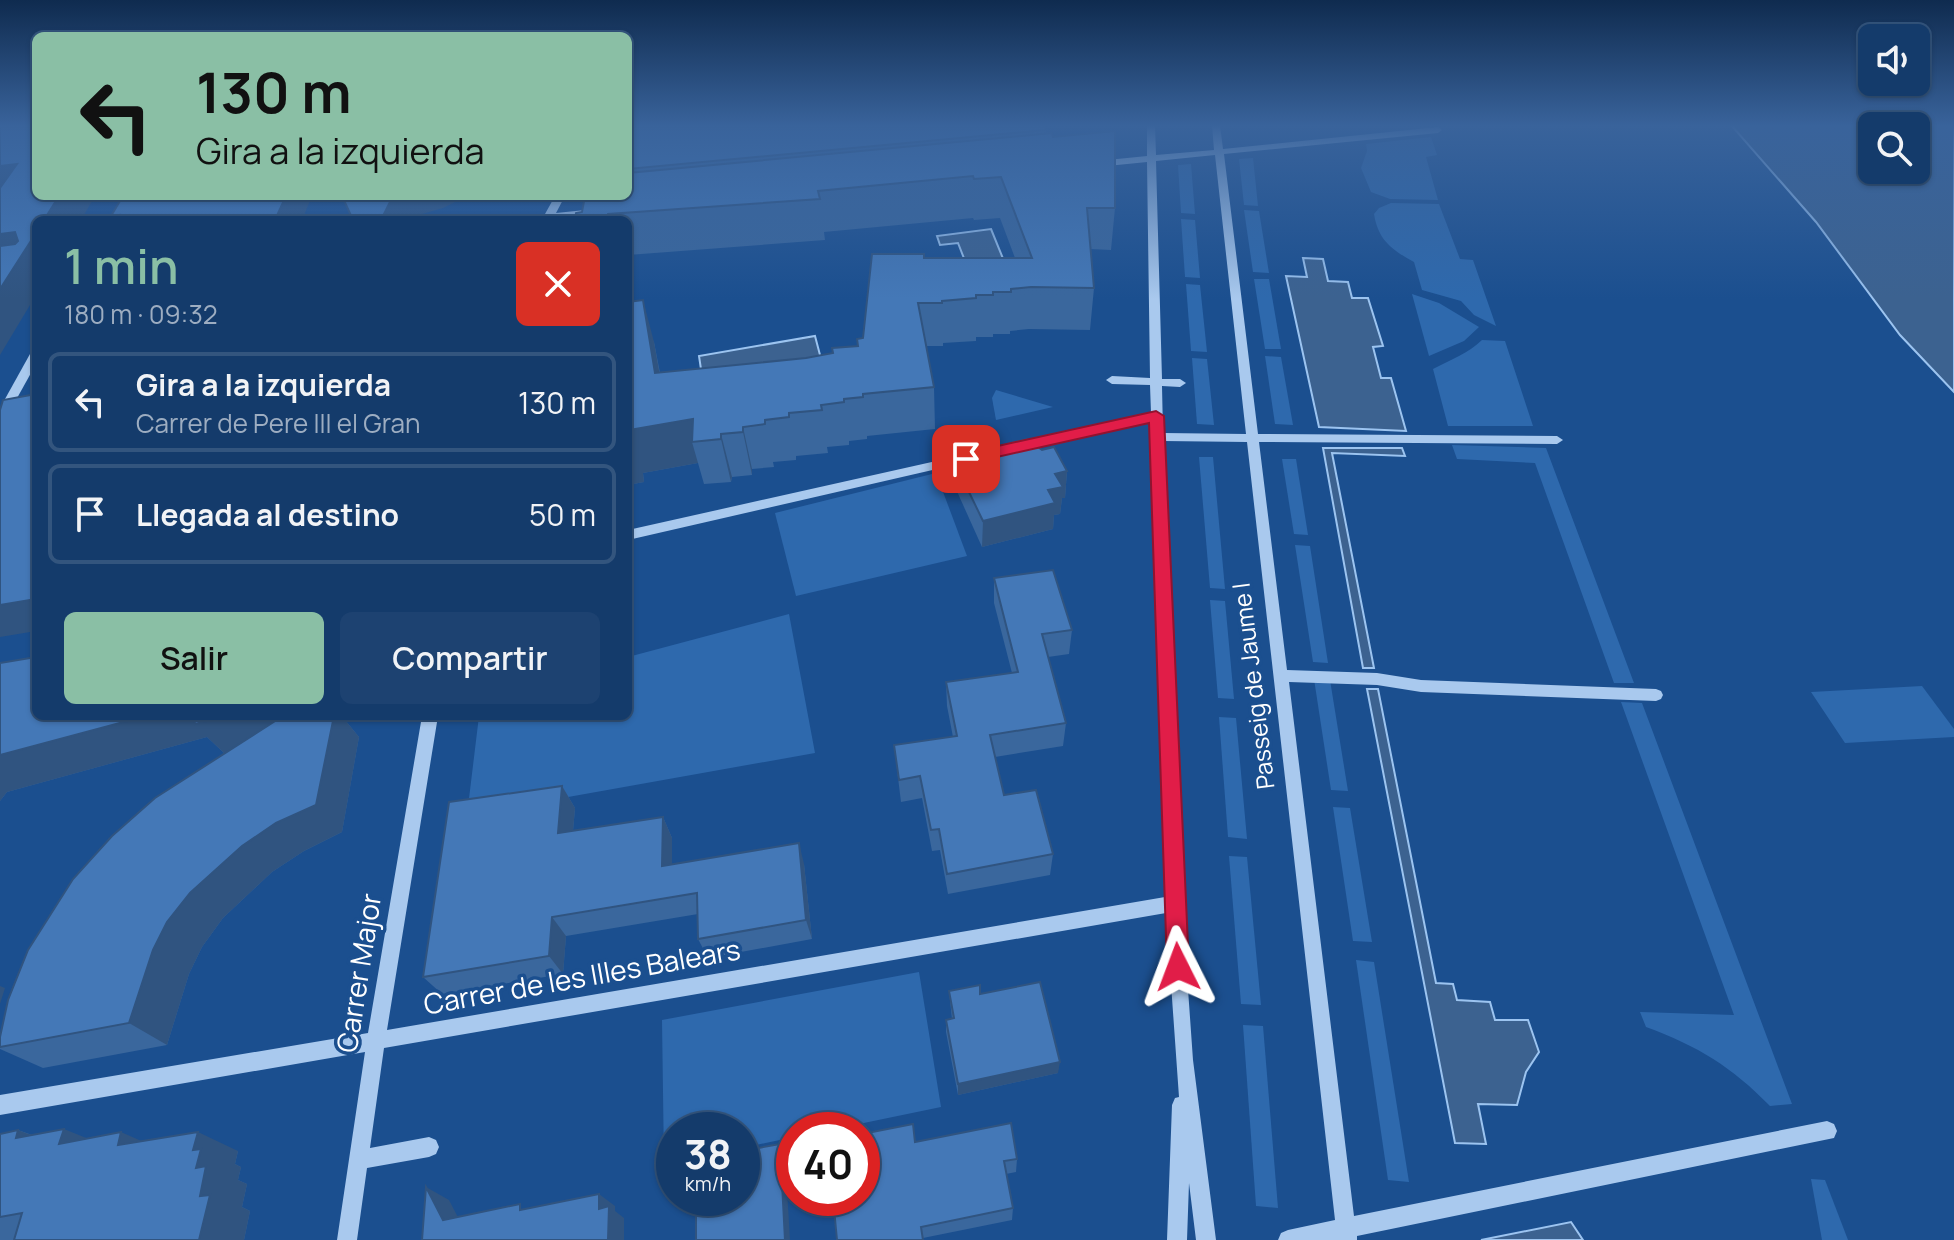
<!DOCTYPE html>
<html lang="es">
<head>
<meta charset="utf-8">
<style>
  body { margin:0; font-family:Manrope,sans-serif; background:#1d4271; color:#f1f3f6; height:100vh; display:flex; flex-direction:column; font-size:30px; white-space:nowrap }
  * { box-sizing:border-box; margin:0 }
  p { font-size:26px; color:#9dadc1 }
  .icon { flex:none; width:44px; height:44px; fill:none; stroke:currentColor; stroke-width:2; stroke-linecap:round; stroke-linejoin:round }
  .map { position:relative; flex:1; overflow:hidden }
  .details { position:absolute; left:32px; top:216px; width:600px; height:504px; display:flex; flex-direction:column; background:#143b6b; border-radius:12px; box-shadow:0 2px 6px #0004,0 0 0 2px #33557e }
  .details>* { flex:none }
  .top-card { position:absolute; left:32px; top:32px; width:600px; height:168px; border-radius:12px; box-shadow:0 2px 6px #0004,0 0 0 2px #33557e; background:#8abfa5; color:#111; overflow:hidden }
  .fabs { position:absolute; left:1858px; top:24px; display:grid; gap:16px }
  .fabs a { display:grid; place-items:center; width:72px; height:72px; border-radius:12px; background:#143b6b; box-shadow:0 2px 6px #0004,0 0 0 2px #33557e; font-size:40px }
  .speed { position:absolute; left:656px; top:1112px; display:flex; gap:16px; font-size:40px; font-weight:700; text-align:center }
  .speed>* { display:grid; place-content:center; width:104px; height:104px; border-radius:50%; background:#143b6b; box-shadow:0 2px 6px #0004,0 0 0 2px #33557e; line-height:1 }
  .speed small { font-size:20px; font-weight:400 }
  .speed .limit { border:12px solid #d22; background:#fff; color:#111 }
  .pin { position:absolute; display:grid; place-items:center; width:68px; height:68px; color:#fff; margin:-34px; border-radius:16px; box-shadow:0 4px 12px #0006 }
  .me { position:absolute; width:88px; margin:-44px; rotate:357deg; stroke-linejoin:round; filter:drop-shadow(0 0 6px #0008) }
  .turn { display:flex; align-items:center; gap:28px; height:168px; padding:0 32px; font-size:36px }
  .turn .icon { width:104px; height:104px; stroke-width:2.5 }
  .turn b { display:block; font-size:56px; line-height:68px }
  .round { display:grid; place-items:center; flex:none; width:84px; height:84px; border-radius:12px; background:#1d4271 }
  .summary { display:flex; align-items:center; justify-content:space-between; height:136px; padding:0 32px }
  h1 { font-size:48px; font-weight:600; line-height:60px; color:#8abfa5 }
  .action { display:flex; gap:16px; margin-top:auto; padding:16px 32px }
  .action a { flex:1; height:92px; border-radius:12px; background:#8abfa5; color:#111; font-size:32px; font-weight:600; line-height:92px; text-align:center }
  .action a+a { background:#1d4271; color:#f1f3f6 }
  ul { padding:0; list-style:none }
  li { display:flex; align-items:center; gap:24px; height:100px; margin:0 16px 12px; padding:0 16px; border:4px solid #33557e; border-radius:12px }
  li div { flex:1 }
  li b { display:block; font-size:30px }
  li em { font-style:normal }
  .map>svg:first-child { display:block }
</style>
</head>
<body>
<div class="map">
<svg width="1954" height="1240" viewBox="0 0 1954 1240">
  <rect width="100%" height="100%" fill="#1b4f8f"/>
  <g fill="#2e69ad">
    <polygon points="1431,137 1437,155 1426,157 1438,200 1390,199 1371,192 1361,168 1367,151 1366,144"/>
    <polygon points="1253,158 1258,206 1244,205 1239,159"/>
    <polygon points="1191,164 1195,214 1181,213 1178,165"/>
    <path d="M1391,203L1439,204L1460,259L1473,260L1496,326L1474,315L1461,301L1422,290L1414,262C1392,250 1378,240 1374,214L1379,208Z"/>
    <polygon points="1244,210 1259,211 1269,273 1253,272"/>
    <polygon points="1181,219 1195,220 1200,278 1185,277"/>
    <polygon points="1254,279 1269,279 1281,349 1265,349"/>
    <polygon points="1186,284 1200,285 1207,352 1191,351"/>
    <polygon points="1412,294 1439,303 1479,327 1464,341 1429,356"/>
    <path d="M1482,340L1505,341L1533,426H1448L1433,369C1450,360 1469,353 1482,340Z"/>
    <polygon points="1265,356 1281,357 1293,425 1275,424"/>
    <polygon points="1192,358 1207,359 1214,425 1197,424"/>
    <polygon points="996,390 1053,407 996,420 992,398"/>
    <polygon points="1452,445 1546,448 1634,683 1614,683 1535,463 1457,459"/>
    <polygon points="1199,457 1213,457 1225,589 1210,588"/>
    <polygon points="1282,459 1296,459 1308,535 1294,534"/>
    <polygon points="936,473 967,556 796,596 775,513"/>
    <polygon points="1295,545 1310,546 1328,663 1313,662"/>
    <polygon points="1210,600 1225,601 1234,699 1218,698"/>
    <polygon points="789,614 815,753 467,815 479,716 628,716 628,657"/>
    <polygon points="1314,679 1330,680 1348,791 1331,790"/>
    <polygon points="1922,686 1954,729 1954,737 1845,743 1811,692"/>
    <path d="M1621,702L1642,703L1792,1104L1770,1106C1732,1067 1698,1046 1646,1027L1640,1012L1734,1015Z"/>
    <polygon points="1219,717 1236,718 1247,839 1228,837"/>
    <polygon points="1333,807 1350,808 1372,942 1353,941"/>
    <polygon points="1229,856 1247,857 1261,1005 1241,1004"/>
    <polygon points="1356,960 1374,962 1409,1182 1388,1180"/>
    <polygon points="919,972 941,1107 830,1130 794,1130 794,1137 742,1148 742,1130 674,1130 674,1162 664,1164 662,1020"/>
    <polygon points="1243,1025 1263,1026 1278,1208 1256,1206"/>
    <polygon points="1811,1179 1825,1180 1848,1240 1822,1240"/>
  </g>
  <g fill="#3c6290" stroke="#9cc4f0" stroke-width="2" fill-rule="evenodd">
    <path d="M1731,125H1954V392L1900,335L1816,222ZM1916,126V170H1872V126Z"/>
    <polygon points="991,229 1004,261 967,266 958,243 940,245 937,236"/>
    <polygon points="1303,258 1323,259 1328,281 1348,282 1352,298 1368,298 1383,346 1373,347 1381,378 1391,378 1406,431 1319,427 1286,276 1307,277"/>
    <polygon points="815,336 825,374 705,396 699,356"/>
    <polygon points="1323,448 1402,448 1405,456 1332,453 1374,668 1363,668"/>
    <polygon points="1367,689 1378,689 1436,983 1453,984 1457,1000 1490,1002 1495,1020 1528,1020 1539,1052 1526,1072 1517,1105 1478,1104 1486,1144 1455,1143"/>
    <polygon points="1571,1222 1583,1240 1481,1240"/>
  </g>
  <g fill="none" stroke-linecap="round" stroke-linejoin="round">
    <g fill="#a9c9ee" fill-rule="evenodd">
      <path d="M1147,125H1155L1156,155L1214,150L1212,125H1220L1223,149L1438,127L1442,130L1438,133L1224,154L1258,434L1557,436L1563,440L1557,444L1259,442L1287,670L1377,673L1421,680L1656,689L1661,691L1663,695L1661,699L1656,701L1421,692L1377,685L1289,682L1354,1216L1827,1121L1834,1124L1837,1131L1834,1138L1357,1236V1240H1278L1281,1233L1288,1230L1335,1220L1247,442L1163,441L1182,904L1193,1060L1216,1240H1196L1189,1183L1187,1240H1167L1172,1105L1175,1098L1179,1097L1166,913L384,1048L370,1148L429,1137L436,1140L439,1147L436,1154L429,1157L367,1168L357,1240H337L365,1052L0,1115V1095L368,1033L422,716H438L387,1030L1165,897L1151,421L1016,451L1010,447L1016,443L1151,413L1150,385L1112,384L1106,380L1112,376L1150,378L1147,162L1097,167L1092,164L1097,161L1147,156ZM1215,155L1246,434L1163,433L1162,386L1180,387L1186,383L1180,379H1162L1156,161Z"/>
      <polygon points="555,196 565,196 556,213 595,209 600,212 595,215 552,220 507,220 512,217 545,214"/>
      <polygon points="36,351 36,364 6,418 0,422 0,408 30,354"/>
      <polygon points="972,453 976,454 978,457 976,460 628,540 628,530"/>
    </g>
  </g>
  <g fill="#3a679d">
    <polygon points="628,125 1046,130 1046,134 1053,137 1115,208 1111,250 1090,249 1094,288 1090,330 1029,329 1010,331 1010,334 993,334 993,337 976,337 976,341 943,343 943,346 926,346 934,387 935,429 867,436 867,439 849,441 849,445 827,447 828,453 796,456 796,460 773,462 774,467 752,469 752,475 732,477 731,482 704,484 698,463 643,473 644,482 628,485 628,302 654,342 660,373 806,358 833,353 858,346 925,258 1015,258 1000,218 974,220 973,218 824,232 825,240 628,255 628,220 575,220 582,212 628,196"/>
    <polygon points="954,461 1067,471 1065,498 1062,498 1060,514 1054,515 1053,529 982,547 955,487"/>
    <polygon points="994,578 1072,630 1069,654 1048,657 1066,723 1063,746 995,757 1004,795 1053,854 1050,875 948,894 940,850 932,851 922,798 901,802 894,745 953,737 947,706 946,682 1012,673 994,603"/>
    <polygon points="0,663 345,720 359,737 342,832 304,851 272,872 223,918 202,947 189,974 167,1045 43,1068 0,1049 0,1037 224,753 207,737 7,792 0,801"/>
    <polygon points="562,786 575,808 573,831 663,817 672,838 672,865 804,864 812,939 708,958 698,939 698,914 566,936 563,974 442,994 423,977"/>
    <polygon points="949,991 980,994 1058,1073 958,1095 946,1032 946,1020 952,1019"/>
    <polygon points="18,1130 32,1135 142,1141 238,1151 235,1164 241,1167 238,1180 247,1184 242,1207 250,1211 244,1240 0,1240 0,1134"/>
    <polygon points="916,1142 1017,1159 1016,1172 1006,1174 1013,1208 1012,1220 923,1238 837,1240"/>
  </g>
  <g fill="#305480">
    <polygon points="17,164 0,195 0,166"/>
    <polygon points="59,196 95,196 81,220 44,220"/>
    <polygon points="286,196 312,196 302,220 275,220"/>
    <polygon points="393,196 467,196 443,208 408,218 407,220 381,220"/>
    <polygon points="15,232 36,233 36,295 0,355 0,234"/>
    <polygon points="643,300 654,342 667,416 655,373"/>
    <polygon points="693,419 692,442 698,463 643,473 644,482 628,485 629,430"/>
    <polygon points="743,427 752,469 752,475 743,432"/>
    <polygon points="721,434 732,477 731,482 721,439"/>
    <polygon points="1067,471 1065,498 1062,498 1060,514 1054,515 1053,529 982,547 983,521 1048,490 1055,474"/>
    <polygon points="36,599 36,631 0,637 0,605"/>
    <polygon points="146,716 346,716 345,720 359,737 342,832 304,851 272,872 223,918 202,947 189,974 167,1045 129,1023 153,950 224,753 207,737 7,792 0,801 0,755"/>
    <polygon points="562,786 575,808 571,854 558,833"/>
    <polygon points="663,817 672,838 672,887 662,866"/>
    <polygon points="799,843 804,864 812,939 806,920"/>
    <polygon points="552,917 566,936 563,974 549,956"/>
    <polygon points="0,986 5,988 0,1004"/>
    <polygon points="1060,1062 1058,1073 958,1095 958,1084"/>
    <polygon points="64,1129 111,1148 59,1144"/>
    <polygon points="18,1130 68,1149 16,1138"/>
    <polygon points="121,1132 164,1151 118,1145"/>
    <polygon points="198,1132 238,1151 235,1164 241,1167 238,1180 247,1184 242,1207 250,1211 244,1240 199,1240 200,1196 193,1150"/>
    <polygon points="780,1144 785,1154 790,1240 785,1240"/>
    <polygon points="426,1187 449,1200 465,1231 443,1220"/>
    <polygon points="599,1194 615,1206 615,1211 624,1218 624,1240 608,1240 599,1209"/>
  </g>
  <g fill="#4478b7" stroke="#305480" stroke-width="2">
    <polygon points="0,125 36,125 36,196 59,196 44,220 36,220 36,233 0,289 0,246 15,244 18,241 15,232 0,234 0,188 17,164 0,166"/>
    <polygon points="628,125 1044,125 1046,130 628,169"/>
    <polygon points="1115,131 1115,208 1087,208 1094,288 1031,287 1011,289 1011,292 993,292 993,295 976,295 976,298 942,301 942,303 918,303 934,387 863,394 863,397 844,399 844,402 821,405 822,410 789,413 789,417 765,420 765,424 743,427 743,432 721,434 721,439 692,442 693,419 629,430 630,439 628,440 628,302 643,300 655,373 806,358 833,353 832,348 858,346 857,339 863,338 872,254 924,254 924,258 1032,258 1001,177 974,179 973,176 818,191 820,199 608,214 607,220 575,220 576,213 582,212 585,196 628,196 628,173 1052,133 1053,137"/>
    <polygon points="123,196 286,196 275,220 116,220 119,215 111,216"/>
    <polygon points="342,196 393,196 381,220 353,220"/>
    <polygon points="36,394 36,599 0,605 0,410 3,400"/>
    <polygon points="1027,439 1042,450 1054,447 1067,471 1055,474 1063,487 1048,490 1055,503 983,521 954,461 1004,449 1007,444"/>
    <polygon points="1053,570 1072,630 1042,634 1066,723 990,735 1004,795 1036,790 1053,854 947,874 939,829 931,830 920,776 899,780 894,745 957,736 946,682 1018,672 994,578"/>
    <polygon points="36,657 36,716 146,716 0,755 0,663"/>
    <polygon points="194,716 227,716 195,724"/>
    <polygon points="283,716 334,716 316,805 276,823 242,846 190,893 167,922 153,950 129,1023 0,1047 0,1037 8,1000 28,950 73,879 112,836 155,798"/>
    <polygon points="562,786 558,833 663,817 662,866 799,843 806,920 698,939 697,893 552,917 549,956 423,977 449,802"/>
    <polygon points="1040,982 1060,1062 958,1084 946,1020 954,1018 949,991 980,985 980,994"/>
    <polygon points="1011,1123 1017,1159 1004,1161 1013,1208 921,1227 923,1240 837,1240 833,1198 862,1198 862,1134 913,1124 915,1142"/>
    <polygon points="64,1129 59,1144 121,1132 118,1145 198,1132 193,1150 201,1149 196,1168 206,1166 200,1196 210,1195 199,1240 14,1240 22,1213 0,1217 0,1134 18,1130 16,1138"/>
    <polygon points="780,1144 785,1240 696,1240 696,1198 742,1198 742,1151"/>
    <polygon points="426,1187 443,1220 520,1204 520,1210 599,1194 599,1209 609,1206 608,1240 422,1240"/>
  </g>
  <linearGradient id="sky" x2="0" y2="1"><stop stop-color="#0f2b4f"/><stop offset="0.42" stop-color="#39639b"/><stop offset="1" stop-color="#39639b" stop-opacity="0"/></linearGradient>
  <rect width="1954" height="299" fill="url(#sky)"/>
  <polygon fill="#e11d48" stroke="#92132f" stroke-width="2" points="1156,411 1164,416 1189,967 1186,975 1178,978 1170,975 1167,967 1149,423 966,464 958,459 966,453"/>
  <g text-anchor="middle" stroke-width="7" stroke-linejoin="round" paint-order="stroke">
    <g font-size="24" fill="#fff" stroke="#1b4f8f">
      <text transform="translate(1254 686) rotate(-97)" y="8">Passeig de Jaume I</text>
    </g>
    <g font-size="28" fill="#fff" stroke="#1b4f8f">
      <text transform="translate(359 973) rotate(-81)" y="10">Carrer Major</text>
      <text transform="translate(582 977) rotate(-10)" y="10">Carrer de les Illes Balears</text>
    </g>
  </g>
</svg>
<div class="fabs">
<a><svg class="icon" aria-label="sound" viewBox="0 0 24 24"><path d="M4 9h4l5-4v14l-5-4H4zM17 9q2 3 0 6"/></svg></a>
<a><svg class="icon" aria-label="search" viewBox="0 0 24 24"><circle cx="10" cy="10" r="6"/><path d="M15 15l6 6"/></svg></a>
</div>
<div class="speed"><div>38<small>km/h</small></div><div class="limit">40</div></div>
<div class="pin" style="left:966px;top:459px;background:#d93025"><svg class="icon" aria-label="arrive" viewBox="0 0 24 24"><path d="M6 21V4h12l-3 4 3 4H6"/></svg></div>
<svg class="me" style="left:1178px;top:967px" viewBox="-20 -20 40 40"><path d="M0-17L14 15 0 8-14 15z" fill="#e11d48" stroke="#fff" stroke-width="4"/></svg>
<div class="top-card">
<div class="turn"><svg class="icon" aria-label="left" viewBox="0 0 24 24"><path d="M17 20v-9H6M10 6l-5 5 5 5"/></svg><div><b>130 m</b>Gira a la izquierda</div></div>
</div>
<section class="details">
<div class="summary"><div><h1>1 min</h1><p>180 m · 09:32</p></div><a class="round" style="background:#d93025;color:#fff"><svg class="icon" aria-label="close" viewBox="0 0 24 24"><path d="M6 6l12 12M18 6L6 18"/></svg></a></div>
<ul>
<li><svg class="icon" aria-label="left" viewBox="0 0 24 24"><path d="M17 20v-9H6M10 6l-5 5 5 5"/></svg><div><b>Gira a la izquierda</b><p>Carrer de Pere III el Gran</p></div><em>130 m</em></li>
<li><svg class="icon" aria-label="arrive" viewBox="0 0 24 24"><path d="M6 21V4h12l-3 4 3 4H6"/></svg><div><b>Llegada al destino</b></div><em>50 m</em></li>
</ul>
<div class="action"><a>Salir</a><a>Compartir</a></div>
</section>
</div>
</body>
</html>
